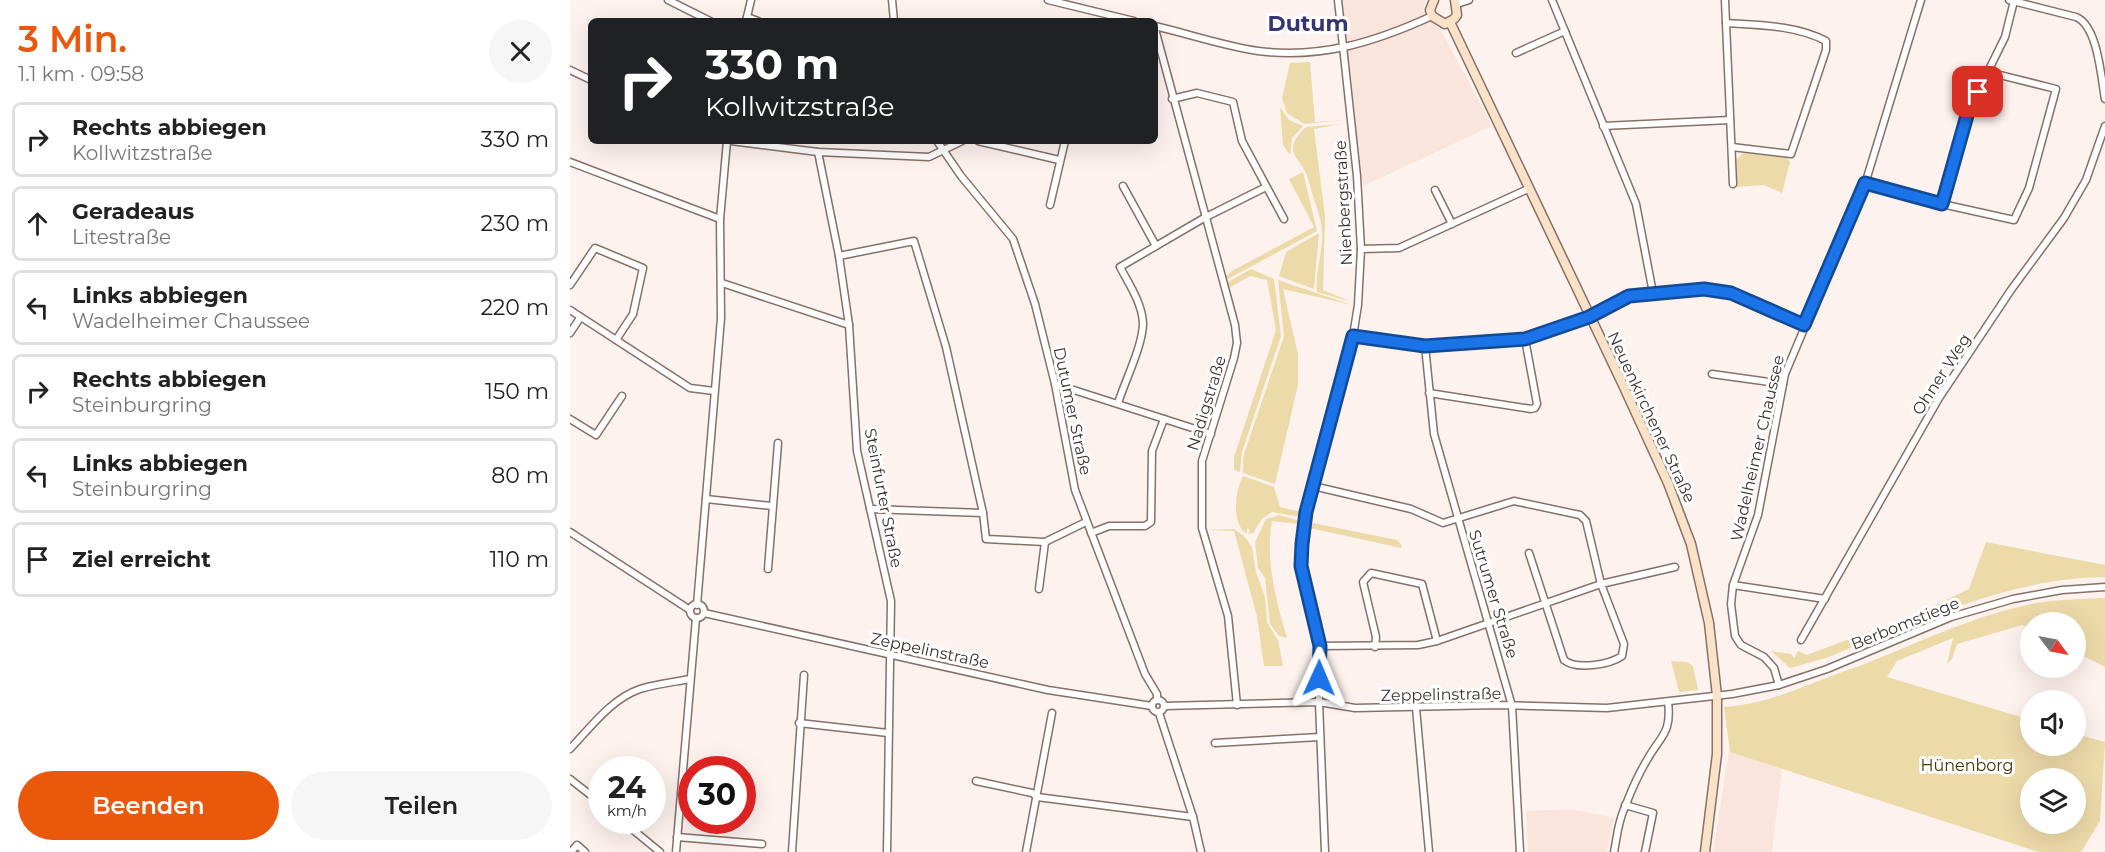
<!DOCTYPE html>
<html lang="de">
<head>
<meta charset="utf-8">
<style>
  body { margin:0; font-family:Montserrat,sans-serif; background:#f6f6f6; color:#222; height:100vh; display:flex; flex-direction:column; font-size:22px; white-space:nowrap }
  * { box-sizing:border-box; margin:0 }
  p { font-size:20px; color:#767676 }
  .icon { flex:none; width:33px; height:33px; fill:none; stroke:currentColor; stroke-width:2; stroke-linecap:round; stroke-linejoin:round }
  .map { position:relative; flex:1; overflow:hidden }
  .sheet { display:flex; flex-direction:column; background:#fff; width:570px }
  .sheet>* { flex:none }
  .top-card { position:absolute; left:18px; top:18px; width:570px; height:126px; border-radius:9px; box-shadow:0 6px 24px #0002; background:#202124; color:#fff; overflow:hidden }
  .needle { width:39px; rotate:122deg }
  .buttons { position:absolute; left:1450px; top:612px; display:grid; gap:12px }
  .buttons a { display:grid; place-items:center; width:66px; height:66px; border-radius:50%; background:#fff; box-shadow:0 6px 24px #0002; font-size:30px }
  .speed { position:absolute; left:18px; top:756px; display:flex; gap:12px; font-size:30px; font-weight:700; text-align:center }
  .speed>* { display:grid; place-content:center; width:78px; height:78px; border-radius:50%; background:#fff; box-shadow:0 6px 24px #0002; line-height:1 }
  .speed small { font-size:15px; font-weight:400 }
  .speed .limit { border:9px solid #d22; background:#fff; color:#111 }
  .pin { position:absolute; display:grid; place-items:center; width:51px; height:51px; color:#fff; margin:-26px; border-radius:12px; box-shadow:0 3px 9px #0006 }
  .me { position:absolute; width:66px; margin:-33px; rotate:1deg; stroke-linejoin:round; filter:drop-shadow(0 0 4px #0008) }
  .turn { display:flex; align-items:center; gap:21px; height:126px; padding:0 18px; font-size:27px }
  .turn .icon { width:78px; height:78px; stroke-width:2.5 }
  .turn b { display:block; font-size:42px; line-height:51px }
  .round { display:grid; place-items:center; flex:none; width:63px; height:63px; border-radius:32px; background:#f6f6f6 }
  .headline { display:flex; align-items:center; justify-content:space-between; height:102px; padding:0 18px }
  h1 { font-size:36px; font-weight:600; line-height:45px; color:#ea580c }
  .cta { display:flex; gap:12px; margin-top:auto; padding:12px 18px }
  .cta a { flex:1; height:69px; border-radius:36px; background:#ea580c; color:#fff; font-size:24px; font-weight:600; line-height:69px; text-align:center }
  .cta a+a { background:#f6f6f6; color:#222 }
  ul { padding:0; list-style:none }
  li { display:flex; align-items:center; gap:18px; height:75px; margin:0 12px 9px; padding:0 6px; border:3px solid #e0e0e0; border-radius:9px }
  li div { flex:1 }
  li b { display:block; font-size:22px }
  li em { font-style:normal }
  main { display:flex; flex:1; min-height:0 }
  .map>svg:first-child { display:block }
</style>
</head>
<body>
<main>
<section class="sheet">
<div class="headline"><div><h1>3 Min.</h1><p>1.1 km · 09:58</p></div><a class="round"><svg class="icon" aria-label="close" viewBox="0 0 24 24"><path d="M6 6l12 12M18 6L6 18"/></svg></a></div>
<ul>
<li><svg class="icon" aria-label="right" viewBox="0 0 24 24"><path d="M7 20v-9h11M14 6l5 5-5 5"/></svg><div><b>Rechts abbiegen</b><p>Kollwitzstraße</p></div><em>330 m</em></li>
<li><svg class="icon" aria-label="ahead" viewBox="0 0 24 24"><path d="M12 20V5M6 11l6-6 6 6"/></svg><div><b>Geradeaus</b><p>Litestraße</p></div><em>230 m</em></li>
<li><svg class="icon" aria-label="left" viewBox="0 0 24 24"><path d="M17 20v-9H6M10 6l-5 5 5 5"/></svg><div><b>Links abbiegen</b><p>Wadelheimer Chaussee</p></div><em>220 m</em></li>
<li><svg class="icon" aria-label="right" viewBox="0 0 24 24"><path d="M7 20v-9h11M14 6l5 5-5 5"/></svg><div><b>Rechts abbiegen</b><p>Steinburgring</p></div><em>150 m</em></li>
<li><svg class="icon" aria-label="left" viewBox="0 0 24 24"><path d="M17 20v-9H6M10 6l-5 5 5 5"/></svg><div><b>Links abbiegen</b><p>Steinburgring</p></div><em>80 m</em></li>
<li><svg class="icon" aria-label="arrive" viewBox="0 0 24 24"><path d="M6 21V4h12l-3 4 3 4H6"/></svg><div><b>Ziel erreicht</b></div><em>110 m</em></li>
</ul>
<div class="cta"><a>Beenden</a><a>Teilen</a></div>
</section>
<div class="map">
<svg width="1535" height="852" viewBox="0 0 1535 852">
  <rect width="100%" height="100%" fill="#fdf2ee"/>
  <g fill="#fae5dd">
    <polygon points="771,0 856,0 853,10 858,21 868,25 922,126 793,186"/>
    <polygon points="1159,751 1212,769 1202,852 1143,852"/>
    <polygon points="1002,809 1044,818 1037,852 958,852 956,811"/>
  </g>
  <g fill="#eddaa9" fill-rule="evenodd">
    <polygon points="740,62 745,122 773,120 735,124 717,113 712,98 720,63"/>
    <polygon points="710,107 719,120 733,126 722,138 720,155 713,145"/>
    <path d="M770,124L744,129L755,217L753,290L782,302L747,292C745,274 752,255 752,236C753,220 743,199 739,182C733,156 708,154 736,127Z"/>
    <polygon points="1173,153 1217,158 1220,162 1212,193 1194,185 1167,187 1166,160"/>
    <polygon points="733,172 747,231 656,280 655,277 662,271 744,227 719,179"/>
    <polygon points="749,233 744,289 709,276 716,252"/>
    <polygon points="681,269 704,279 711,336 672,452 670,472 664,470 664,457 706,330 697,280 680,276 659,288 657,286 658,282"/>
    <polygon points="708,280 782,305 713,289 728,354 728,385 705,484 673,473 673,457 714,336"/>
    <path d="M673,476L704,487L710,507L731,512L730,517L702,512L692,519L683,533L678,534L680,530L677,528V534C661,525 665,490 673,476Z"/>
    <path d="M709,515L729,521V524L702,521C695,561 706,600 717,638L709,636L700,624L695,578L688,568L685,542L696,519Z"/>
    <polygon points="743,523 827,540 832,545 831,548 740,528"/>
    <polygon points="664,529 674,536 682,547 686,572 695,597 697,622 708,640 713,666 694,666 687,617 664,531 637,530"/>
    <path d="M1416,542L1535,565V577C1459,578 1392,604 1322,631L1323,625L1399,589Z"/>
    <path d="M1535,598V667L1506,652V622H1461V629L1452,625L1387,644L1382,659L1377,664L1383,638L1327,661L1317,677L1461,720V746H1506V734L1535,742L1530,821L1511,852H1469L1160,752L1154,707C1200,704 1237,684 1281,669C1340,647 1402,615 1466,603C1489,599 1512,599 1535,598ZM1506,778V824H1461V778Z"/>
    <polygon points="1300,631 1305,638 1256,658 1220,668 1201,651 1221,654 1224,658 1228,651 1237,655"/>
    <polygon points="1101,661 1117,662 1123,666 1128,690 1109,692"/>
  </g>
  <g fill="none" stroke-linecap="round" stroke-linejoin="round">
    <g stroke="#877067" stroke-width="9">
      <g id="street">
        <polyline points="98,0 140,21"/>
        <polyline points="322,0 324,21"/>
        <polyline points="478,0 564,21"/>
        <polyline points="982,0 1066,204 1083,293"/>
        <polyline points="1155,0 1163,184"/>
        <path d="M1439,0L1506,17C1528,26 1531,77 1535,99"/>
        <polyline points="887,4 899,0"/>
        <polyline points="177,17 188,21"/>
        <polyline points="176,21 181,0"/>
        <path d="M1156,23C1188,25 1226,25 1256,41V50L1221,154L1162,147"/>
        <path d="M585,26C619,34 654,46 688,51C751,59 805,42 862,16"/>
        <polyline points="585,29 665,325 667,343 664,358 632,461 632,528 658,616 667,705"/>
        <polyline points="946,53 995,31"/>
        <polyline points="0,70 21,80"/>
        <polyline points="602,99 627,93 663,102 672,141 714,219"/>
        <polyline points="1033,126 1160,120"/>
        <polyline points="161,141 248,152 359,157 392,141"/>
        <polyline points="367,141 391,176 443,239 465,304 485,384 505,490 575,674 587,694 587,700"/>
        <polyline points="408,141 489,160"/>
        <polyline points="248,152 269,256 279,325 287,451 321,601 317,852"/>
        <polyline points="0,162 150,219"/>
        <polyline points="1295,184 1372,204 1398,112 1435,37 1444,1"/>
        <polyline points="553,186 586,246"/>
        <polyline points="865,190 882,224"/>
        <polyline points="1372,204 1444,220 1459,188 1486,89 1418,72"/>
        <polyline points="480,205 495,141"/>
        <polyline points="791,249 829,248 958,189"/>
        <polyline points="269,256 344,241 376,347 413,513 416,539 475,542 516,522"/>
        <polyline points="152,283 279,325"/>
        <polyline points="0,285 25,248 73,268 63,314 46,340"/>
        <polyline points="0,310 120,388 144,391"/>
        <polyline points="0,333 10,318"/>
        <polyline points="783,336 855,346 955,339 1019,317 1059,296 1134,289 1161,293 1234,325"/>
        <polyline points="855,346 864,434 942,706 950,852"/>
        <polyline points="1142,374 1213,384"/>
        <polyline points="485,384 641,434"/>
        <polyline points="859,393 961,409 965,408 967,404 955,339"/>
        <path d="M548,403C555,381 573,345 573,323C572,303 559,284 550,267L634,218L696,187"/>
        <polyline points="0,419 26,435 52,396"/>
        <path d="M743,486L841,509L873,523L944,501L1010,515L1016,521L1031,584L1054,644L1052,656C1039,665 1006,670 994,660L959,553"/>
        <polyline points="136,499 202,506"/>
        <polyline points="300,509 413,513"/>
        <polyline points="0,532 120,610"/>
        <polyline points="521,533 539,526 575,526 581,522 582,451 594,419"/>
        <polyline points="198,569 208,443"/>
        <polyline points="1163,585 1255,599"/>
        <polyline points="469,589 475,542"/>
        <circle cx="127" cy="611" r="7"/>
        <polyline points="127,605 151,318 150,219 157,141"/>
        <polyline points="134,613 478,690 582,706"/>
        <polyline points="1231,640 1369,398 1441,290 1494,218 1516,180 1535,126"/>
        <polyline points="750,646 848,645 867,641 1031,584 1105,567"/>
        <polyline points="805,647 806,637 793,582 801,573 852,584 867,641"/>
        <polyline points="1209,685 1204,668 1194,657 1171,645 1165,636 1161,604 1163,585 1188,515 1215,374 1295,184 1351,0"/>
        <circle cx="588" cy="706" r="6"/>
        <polyline points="594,706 749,702 785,708 928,705 1037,708 1162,694 1209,685 1257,669 1381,617 1443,599 1492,590 1535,587"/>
        <polyline points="846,708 859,852"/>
        <polyline points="589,713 623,817 631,852"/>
        <polyline points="229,723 318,733"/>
        <polyline points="645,743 750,737"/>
        <path d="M0,749C21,727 41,699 70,689C86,684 104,682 120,679"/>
        <polyline points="0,779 32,804"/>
        <polyline points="406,781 462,793 467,797 623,817"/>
        <polyline points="1055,805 1083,813 1075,852"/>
        <polyline points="51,820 90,852"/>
        <polyline points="107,837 192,844"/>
        <polyline points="1,852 7,845 15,852"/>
        <polyline points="106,852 126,618"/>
        <polyline points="222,852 234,675"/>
        <polyline points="456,852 482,713"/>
        <polyline points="755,852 749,702 750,646 731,566 736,512 783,336 788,305 791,249 787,176 768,0"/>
        <path d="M1044,852C1047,837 1048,821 1055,807C1061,791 1068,775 1077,760C1090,736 1102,734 1098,702"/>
      </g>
    </g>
    <g stroke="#877067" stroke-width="11">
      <g id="secondary">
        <polyline points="864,0 860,10 862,16 875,24 884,19 887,15 885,0"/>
        <polyline points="880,22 1052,383 1098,483 1121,544 1139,623 1147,696 1147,754 1135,852"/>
      </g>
    </g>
    <use href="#street" stroke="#fff" stroke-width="6"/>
    <use href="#secondary" stroke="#fae2c8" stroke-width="8"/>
  </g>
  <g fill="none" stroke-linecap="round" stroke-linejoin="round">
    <g stroke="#114b97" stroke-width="15">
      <polyline id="route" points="749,678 750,646 731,566 732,544 736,512 783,336 855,346 955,339 1019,317 1059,296 1134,289 1161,293 1234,325 1295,183 1372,204 1398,112 1408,92"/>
    </g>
    <use href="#route" stroke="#1a73e8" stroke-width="10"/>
  </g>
  <g text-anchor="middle" stroke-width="6" stroke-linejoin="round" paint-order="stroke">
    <g font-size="16" fill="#3b312d" stroke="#fff">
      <text transform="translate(773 203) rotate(-93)" y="6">Nienbergstraße</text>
      <text transform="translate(1371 374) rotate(-57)" y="6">Ohner Weg</text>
      <text transform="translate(636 403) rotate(-73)" y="6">Nadigstraße</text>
      <text transform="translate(503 411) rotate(78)" y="6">Dutumer Straße</text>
      <text transform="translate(1082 417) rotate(65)" y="6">Neuenkirchener Straße</text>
      <text transform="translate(1187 448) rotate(-77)" y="6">Wadelheimer Chaussee</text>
      <text transform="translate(314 498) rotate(79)" y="6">Steinfurter Straße</text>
      <text transform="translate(924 594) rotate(73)" y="6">Sutrumer Straße</text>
      <text transform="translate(1335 623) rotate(-22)" y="6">Berbomstiege</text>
      <text transform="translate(360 650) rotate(12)" y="6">Zeppelinstraße</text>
      <text transform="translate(871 694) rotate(-1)" y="6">Zeppelinstraße</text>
    </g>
    <g font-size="16" fill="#453400" stroke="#fff">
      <text x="1397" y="771">Hünenborg</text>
    </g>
    <g font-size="22" font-weight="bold" fill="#353671" stroke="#fff">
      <text x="738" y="31">Dutum</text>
    </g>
  </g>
</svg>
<div class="buttons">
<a><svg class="needle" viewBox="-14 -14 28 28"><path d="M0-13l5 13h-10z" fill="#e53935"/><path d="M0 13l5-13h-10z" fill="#767676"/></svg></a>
<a><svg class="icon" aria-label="sound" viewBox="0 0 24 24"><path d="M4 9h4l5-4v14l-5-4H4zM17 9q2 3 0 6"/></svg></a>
<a><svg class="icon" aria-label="layers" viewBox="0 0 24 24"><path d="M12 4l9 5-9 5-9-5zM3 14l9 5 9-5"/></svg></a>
</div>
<div class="speed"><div>24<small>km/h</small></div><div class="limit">30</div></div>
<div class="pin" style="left:1408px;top:92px;background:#d93025"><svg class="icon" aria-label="arrive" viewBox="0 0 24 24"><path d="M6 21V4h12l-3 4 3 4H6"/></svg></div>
<svg class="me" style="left:749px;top:678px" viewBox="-20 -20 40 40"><path d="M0-17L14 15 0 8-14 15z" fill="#1a73e8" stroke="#fff" stroke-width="4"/></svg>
<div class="top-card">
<div class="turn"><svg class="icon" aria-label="right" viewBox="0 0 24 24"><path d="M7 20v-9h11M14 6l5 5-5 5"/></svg><div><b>330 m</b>Kollwitzstraße</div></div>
</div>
</div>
</main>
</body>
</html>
